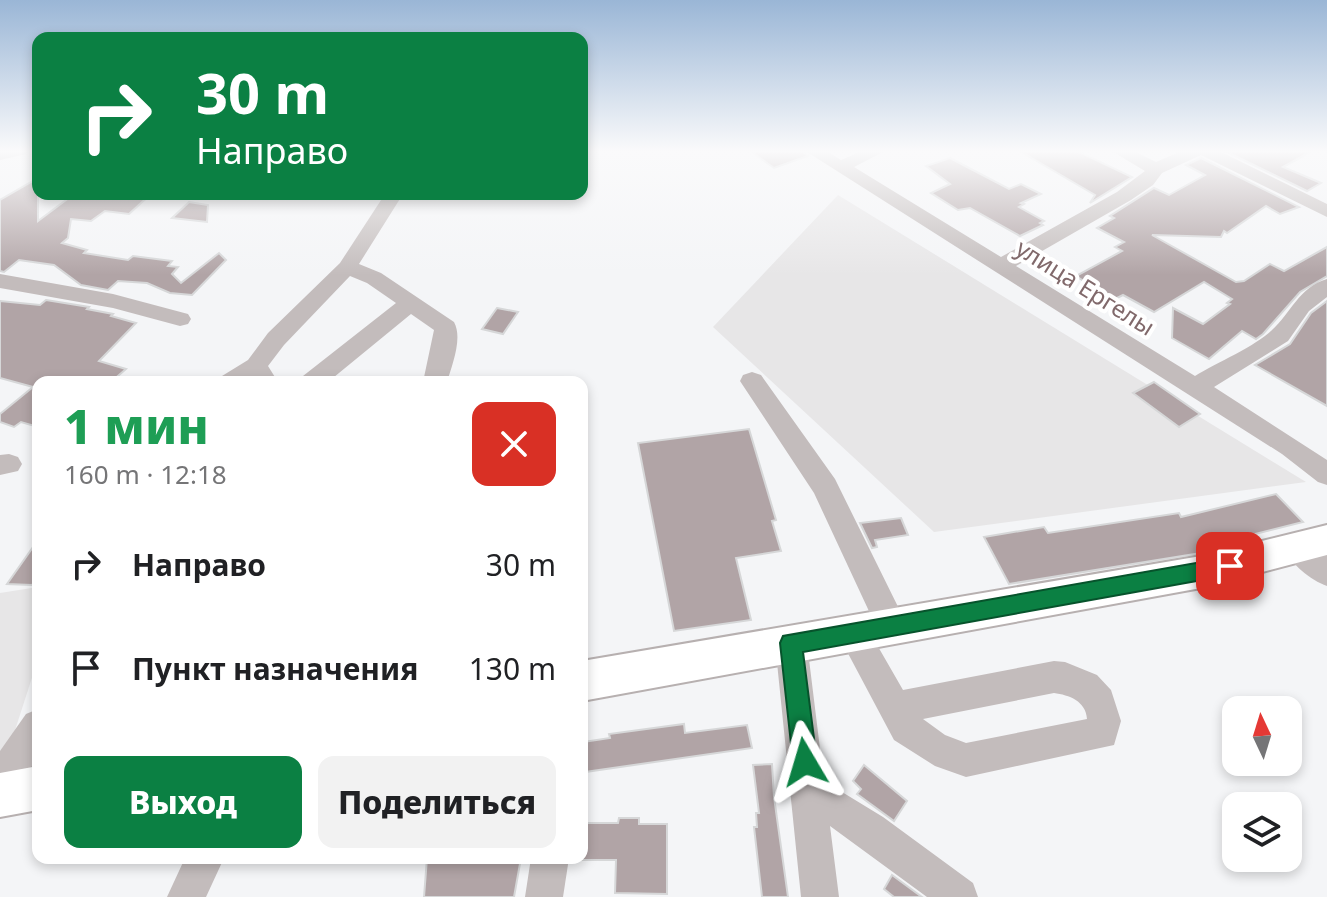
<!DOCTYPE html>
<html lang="ru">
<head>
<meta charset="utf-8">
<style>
  body { margin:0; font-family:"Noto Sans",sans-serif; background:#f2f2f2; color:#202124; height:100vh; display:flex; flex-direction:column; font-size:30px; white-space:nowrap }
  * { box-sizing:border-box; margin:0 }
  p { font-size:26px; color:#757577 }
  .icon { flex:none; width:44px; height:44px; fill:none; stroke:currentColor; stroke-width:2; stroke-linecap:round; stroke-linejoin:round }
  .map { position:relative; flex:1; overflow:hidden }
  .sheet { position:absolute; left:32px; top:376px; width:556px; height:488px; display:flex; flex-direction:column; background:#fff; border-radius:16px; box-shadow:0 4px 12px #0003 }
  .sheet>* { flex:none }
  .hud { position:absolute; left:32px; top:32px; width:556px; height:168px; border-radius:16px; box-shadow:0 4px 12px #0003; background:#0b8043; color:#fff; overflow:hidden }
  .needle { width:52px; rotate:356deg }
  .buttons { position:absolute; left:1222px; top:696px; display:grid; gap:16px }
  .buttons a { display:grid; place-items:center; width:80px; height:80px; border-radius:16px; background:#fff; box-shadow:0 4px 12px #0003; font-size:40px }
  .pin { position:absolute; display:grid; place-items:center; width:68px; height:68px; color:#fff; margin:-34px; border-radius:16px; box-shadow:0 4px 12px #0006 }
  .me { position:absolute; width:88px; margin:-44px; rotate:353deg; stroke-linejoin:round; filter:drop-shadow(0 0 6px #0008) }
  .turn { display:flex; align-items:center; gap:28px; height:168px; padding:0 32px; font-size:36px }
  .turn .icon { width:104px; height:104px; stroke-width:2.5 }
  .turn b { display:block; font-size:56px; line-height:68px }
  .round { display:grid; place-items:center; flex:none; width:84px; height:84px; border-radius:16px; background:#f2f2f2 }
  .overview { display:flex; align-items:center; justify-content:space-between; height:136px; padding:0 32px }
  h1 { font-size:48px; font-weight:800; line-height:60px; color:#1e9e55 }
  .primary-button { display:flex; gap:16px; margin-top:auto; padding:16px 32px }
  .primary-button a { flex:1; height:92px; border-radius:16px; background:#0b8043; color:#fff; font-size:32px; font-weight:800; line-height:92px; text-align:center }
  .primary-button a+a { background:#f2f2f2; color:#202124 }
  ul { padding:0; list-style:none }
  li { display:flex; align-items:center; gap:24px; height:104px; padding:0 32px }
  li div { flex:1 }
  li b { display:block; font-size:30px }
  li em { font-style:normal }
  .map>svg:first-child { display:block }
</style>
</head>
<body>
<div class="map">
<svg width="1327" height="897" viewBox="0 0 1327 897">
  <rect width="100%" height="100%" fill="#f4f5f7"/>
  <g fill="#e7e6e7">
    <polygon points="838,195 1306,482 934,532 713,327"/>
    <polygon points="38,587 38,659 7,755 0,756 0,593"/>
  </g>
  <g fill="#b1a4a6" stroke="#d6d7d8" stroke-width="2">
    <polygon points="749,150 801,150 808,156 774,168"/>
    <polygon points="1018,150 1075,150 1132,177 1090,203 1095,195"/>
    <polygon points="1223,150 1314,150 1283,167 1321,183 1307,191"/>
    <polygon points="950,158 1009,189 1021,184 1041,194 1021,203 1024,204 1019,207 1044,221 1040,223 1043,225 1020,236 970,208 958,210 931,193 950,184 926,166"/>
    <polygon points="1201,158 1299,207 1280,214 1266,206 1227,233 1224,231 1221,237 1152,235 1236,282 1244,281 1270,264 1284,271 1327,247 1327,276 1300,292 1263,334 1256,339 1242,331 1209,359 1172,338 1173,308 1203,324 1230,304 1227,303 1232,299 1204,282 1154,312 1123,295 1113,300 1076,276 1122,251 1115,247 1124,242 1097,228 1114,218 1110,216 1154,188 1169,195 1205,175 1186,165"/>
    <polygon points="38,178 38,221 74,194 151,194 129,214 105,211 91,221 71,219 68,238 62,243 87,250 84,253 128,260 133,256 172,261 168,266 178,267 172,274 181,283 219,253 226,260 192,295 170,293 147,283 118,281 108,290 81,285 54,265 19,260 4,272 0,271 0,200"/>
    <polygon points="189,202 208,205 207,222 172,218"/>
    <polygon points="46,300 89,307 87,309 113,314 111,316 136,323 99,361 126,369 111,382 38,382 38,427 21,422 14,427 0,422 0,414 33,387 0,378 0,301 40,305"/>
    <polygon points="1327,301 1327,406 1255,365 1290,344 1311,313"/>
    <polygon points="497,308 518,312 503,334 482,329"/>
    <polygon points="1154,382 1200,414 1179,427 1133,393"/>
    <polygon points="749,429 776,520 772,521 781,551 736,558 751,620 674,631 638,443"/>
    <polygon points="1276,494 1303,522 1203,547 1207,552 1201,553 1009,584 984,537 1044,527 1048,533 1179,513 1181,517"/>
    <polygon points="901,518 908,535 875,540 877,547 872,548 860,523"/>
    <polygon points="38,540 38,577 32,585 7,584"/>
    <polygon points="684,724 685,733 747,725 752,748 585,772 583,742 610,738 609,734"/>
    <polygon points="772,764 774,797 788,897 762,897 754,827 757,827 756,813 759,813 753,765"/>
    <polygon points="864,765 907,801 894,821 857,794 861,789 853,781"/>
    <polygon points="619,818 639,818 639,824 667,824 667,894 615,893 616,860 582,860 582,823 618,823"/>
    <polygon points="427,858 521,858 514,897 424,897"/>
    <polygon points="892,875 922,897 894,897 884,889"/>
  </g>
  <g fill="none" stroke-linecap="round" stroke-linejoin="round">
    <g stroke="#b7b0b0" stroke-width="4">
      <g id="major">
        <polygon points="1327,525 1327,555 1201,588 582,701 582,661 1201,556"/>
        <polygon points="38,766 38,810 0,817 0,773"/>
      </g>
    </g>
    <g fill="#c3bcbc" fill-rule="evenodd">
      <polygon points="0,150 29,150 26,154 0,160"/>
      <path d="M804,150H825L841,160L864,150H887L854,167L1001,257L1117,192L1145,171L1110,150H1132L1156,162L1184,150H1217L1327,204V217L1201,155L1162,173L1153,185L1131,200L1016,266L1195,376C1216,363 1256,346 1272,330C1291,313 1299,287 1327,279V297L1309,311L1288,341L1214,387L1327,460V485L1318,482L1282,454Z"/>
      <path d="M385,194H403L359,264L381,273L454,322C463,338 452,365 447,382H423L434,330L411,314L328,382H300L303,376L396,303L367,283L350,276L284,345L268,366L278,382H219L222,376L248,360L268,333L340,263Z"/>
      <polygon points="0,274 113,294 188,314 191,319 188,324 180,326 113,308 0,288"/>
      <polygon points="752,372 761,375 835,479 908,627 903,637 892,641 881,637 814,493 740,381 743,375"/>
      <polygon points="9,454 18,457 22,464 18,471 0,475 0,455"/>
      <path d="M1298,536L1308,539L1327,555V586C1310,580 1291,564 1284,548L1288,539Z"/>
      <path d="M854,619L865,624L903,690L1054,661L1065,662L1097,675L1111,690L1121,721L1114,745L966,777L935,766L894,740L843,644L838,634L843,624ZM1054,693C1069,695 1086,701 1087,719L966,743L945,735L923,719Z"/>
      <polygon points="791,628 802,632 807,643 824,781 883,817 973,883 978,897 927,897 830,826 839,897 801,897 775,643 780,632"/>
      <polygon points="38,709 38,756 13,794 0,799 0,751 26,714"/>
      <polygon points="185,858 224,858 206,897 167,897"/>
      <polygon points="531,858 569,858 563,897 525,897"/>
    </g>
    <use href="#major" fill="#fff" fill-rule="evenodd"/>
  </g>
  <linearGradient id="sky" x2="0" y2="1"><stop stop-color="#9ab6d6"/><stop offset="0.55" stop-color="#fafafb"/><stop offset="1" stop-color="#fafafb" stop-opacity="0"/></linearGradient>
  <rect width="1327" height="275" fill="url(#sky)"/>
  <polygon fill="#0b8043" stroke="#07532c" stroke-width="2" points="1230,557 1237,559 1240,566 1237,572 1230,575 803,652 817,762 813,770 805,774 796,770 793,762 780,643 783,636"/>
  <g text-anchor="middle" stroke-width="8" stroke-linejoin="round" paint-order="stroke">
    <g font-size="24" fill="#81696b" stroke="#fff">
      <text transform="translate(1085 288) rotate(32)" y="8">улица Ергелы</text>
    </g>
  </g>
</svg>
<div class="buttons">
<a><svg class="needle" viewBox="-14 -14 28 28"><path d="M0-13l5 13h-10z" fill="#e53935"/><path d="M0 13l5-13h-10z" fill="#757577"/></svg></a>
<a><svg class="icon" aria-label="layers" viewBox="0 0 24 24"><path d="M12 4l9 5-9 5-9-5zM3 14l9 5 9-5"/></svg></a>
</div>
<div class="pin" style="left:1230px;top:566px;background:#d93025"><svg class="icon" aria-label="arrive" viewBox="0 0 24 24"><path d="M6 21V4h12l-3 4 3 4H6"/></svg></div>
<svg class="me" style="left:805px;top:762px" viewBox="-20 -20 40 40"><path d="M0-17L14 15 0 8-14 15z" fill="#0b8043" stroke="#fff" stroke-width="4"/></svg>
<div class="hud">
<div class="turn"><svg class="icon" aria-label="right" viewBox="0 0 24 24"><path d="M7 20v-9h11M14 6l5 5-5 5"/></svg><div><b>30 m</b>Направо</div></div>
</div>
<section class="sheet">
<div class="overview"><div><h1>1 мин</h1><p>160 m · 12:18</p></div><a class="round" style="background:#d93025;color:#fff"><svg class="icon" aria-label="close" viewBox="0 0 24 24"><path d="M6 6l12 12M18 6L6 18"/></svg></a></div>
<ul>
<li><svg class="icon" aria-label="right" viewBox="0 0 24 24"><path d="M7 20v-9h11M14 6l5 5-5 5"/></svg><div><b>Направо</b></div><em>30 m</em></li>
<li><svg class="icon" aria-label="arrive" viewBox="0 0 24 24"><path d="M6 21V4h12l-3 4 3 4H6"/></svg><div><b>Пункт назначения</b></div><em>130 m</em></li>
</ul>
<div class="primary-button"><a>Выход</a><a>Поделиться</a></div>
</section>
</div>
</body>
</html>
